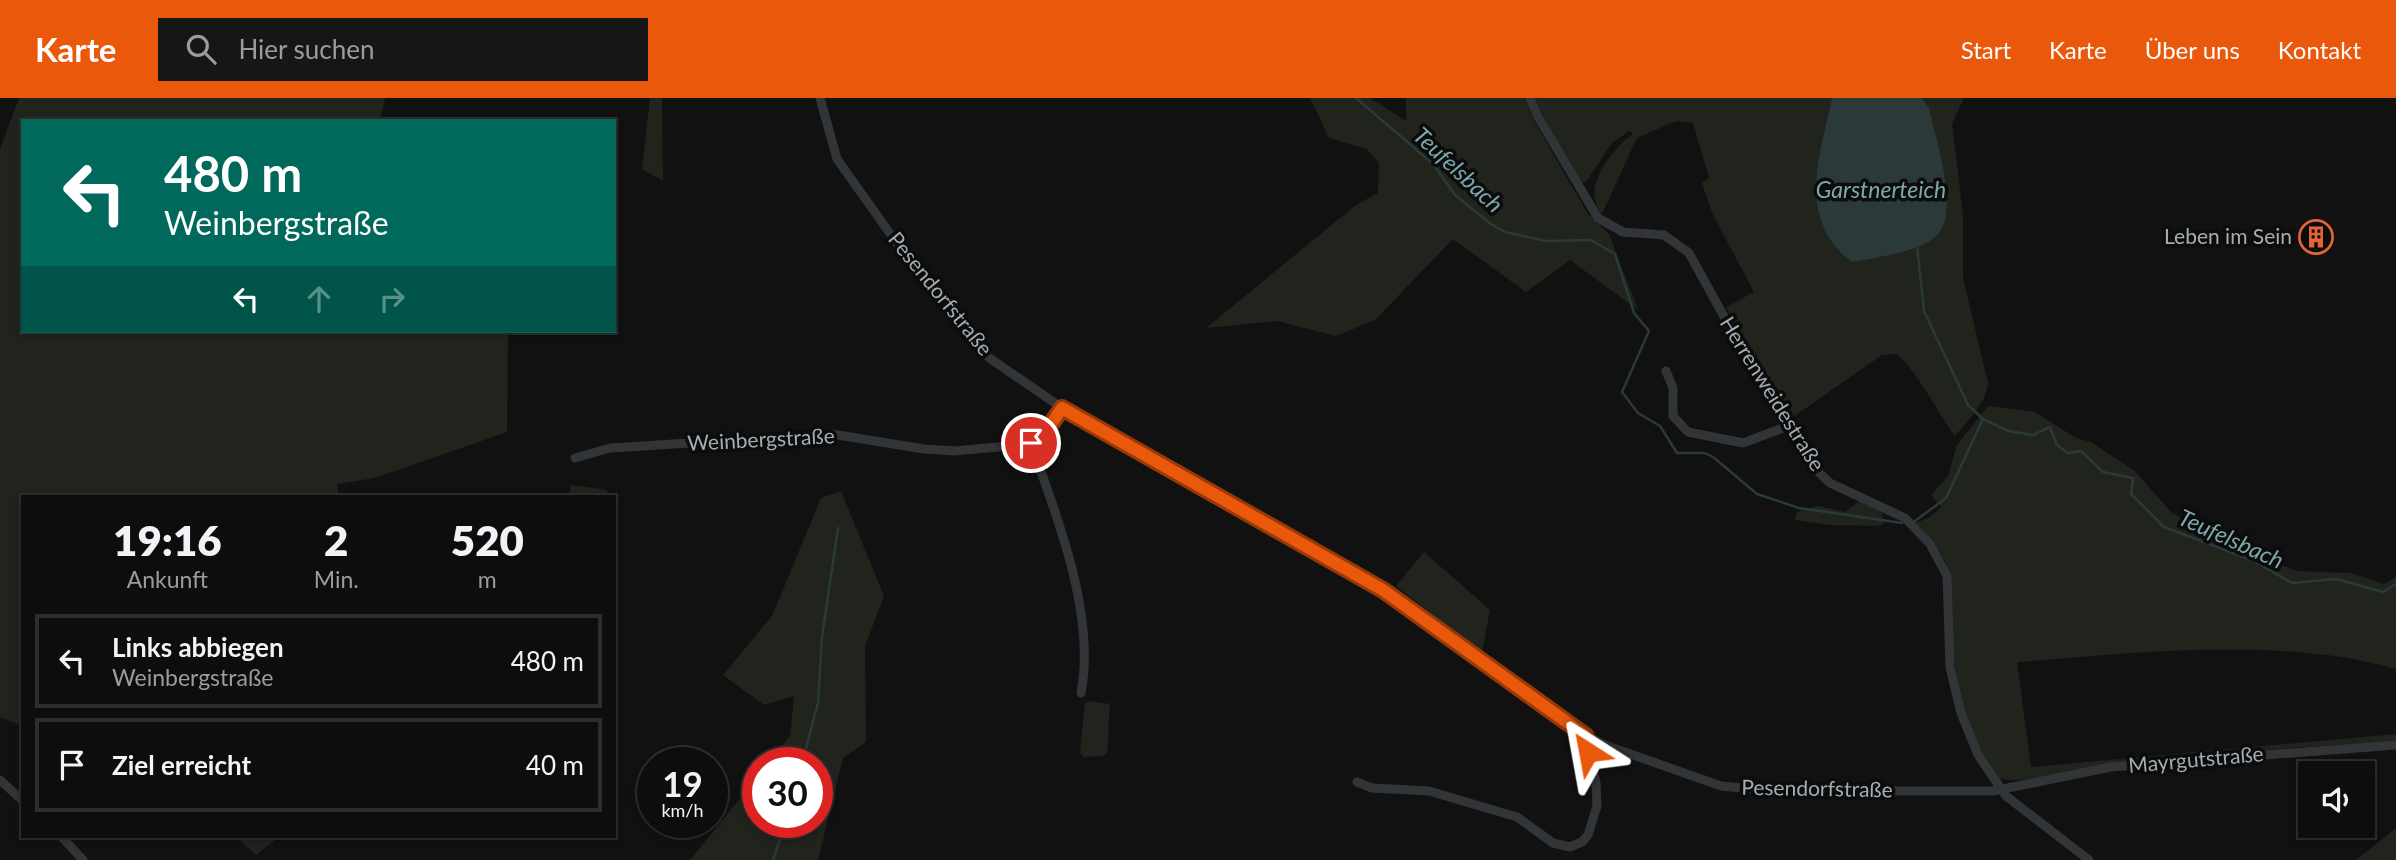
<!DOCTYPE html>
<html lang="de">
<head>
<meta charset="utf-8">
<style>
  body { margin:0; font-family:Lato,sans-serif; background:#161617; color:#f1f3f6; height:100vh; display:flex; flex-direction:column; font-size:26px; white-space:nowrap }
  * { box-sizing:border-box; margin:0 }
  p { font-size:23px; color:#9a9c9e }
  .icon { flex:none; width:38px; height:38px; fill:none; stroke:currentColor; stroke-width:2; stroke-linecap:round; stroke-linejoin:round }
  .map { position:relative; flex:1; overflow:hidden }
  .side { position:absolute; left:21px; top:397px; width:595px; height:343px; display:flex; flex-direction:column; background:#0d0d0e; border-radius:0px; box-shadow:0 4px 10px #0003,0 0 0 2px #2d2d2e }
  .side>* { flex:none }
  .top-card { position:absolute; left:21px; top:21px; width:595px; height:214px; border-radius:0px; box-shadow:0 4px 10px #0003,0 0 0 2px #2d2d2e; background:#00695c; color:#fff; overflow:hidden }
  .buttons { position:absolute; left:2298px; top:663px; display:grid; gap:14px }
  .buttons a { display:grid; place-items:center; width:77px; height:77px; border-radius:0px; background:#0d0d0e; box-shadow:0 4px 10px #0003,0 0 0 2px #2d2d2e; font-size:35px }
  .speed { position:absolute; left:637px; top:649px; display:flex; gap:14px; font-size:35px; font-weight:700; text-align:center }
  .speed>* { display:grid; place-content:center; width:91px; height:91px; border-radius:50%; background:#0d0d0e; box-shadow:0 4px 10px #0003,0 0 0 2px #2d2d2e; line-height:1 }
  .speed small { font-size:18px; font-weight:400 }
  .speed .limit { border:10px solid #d22; background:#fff; color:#111 }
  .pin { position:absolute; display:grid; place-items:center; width:60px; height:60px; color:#fff; margin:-30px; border:4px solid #fff; border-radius:50%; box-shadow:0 2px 7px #0007 }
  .me { position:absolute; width:77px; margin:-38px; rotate:326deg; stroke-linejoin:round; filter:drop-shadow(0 0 5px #0008) }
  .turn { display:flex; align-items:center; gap:24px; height:147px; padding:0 28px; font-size:32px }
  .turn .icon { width:91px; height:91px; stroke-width:2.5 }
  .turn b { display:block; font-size:49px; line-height:60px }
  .lanes { display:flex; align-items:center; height:66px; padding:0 28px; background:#0003; justify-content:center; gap:35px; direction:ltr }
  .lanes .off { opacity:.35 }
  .eta { display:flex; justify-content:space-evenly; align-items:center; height:119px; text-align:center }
  .eta b { font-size:42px; font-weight:800; line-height:49px }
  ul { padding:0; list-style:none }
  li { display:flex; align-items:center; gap:21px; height:94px; margin:0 14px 10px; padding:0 14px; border:4px solid #2d2d2e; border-radius:0px }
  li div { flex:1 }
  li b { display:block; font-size:26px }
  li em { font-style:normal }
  header { display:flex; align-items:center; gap:42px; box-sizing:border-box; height:98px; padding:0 35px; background:#ea580c; color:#fff }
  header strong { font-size:33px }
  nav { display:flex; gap:38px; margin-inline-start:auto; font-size:24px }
  .search { width:490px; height:63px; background:#161617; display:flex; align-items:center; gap:18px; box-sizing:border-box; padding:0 24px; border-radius:0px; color:#9a9c9e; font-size:26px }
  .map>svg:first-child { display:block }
</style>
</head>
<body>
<header>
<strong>Karte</strong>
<div class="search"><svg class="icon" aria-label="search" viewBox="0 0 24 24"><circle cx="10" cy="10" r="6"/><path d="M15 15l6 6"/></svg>Hier suchen</div>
<nav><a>Start</a><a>Karte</a><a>Über uns</a><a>Kontakt</a></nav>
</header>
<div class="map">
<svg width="2396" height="762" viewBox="0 0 2396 762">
  <rect width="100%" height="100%" fill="#111112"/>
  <g fill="#20241d">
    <polygon points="19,0 385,0 380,23 23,23 23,233 508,233 507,334 375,380 337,386 339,399 23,399 23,628 0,619 0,51"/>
    <polygon points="650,0 662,0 663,83 642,71"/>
    <polygon points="1310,0 1370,0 1406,23 1406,0 1525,0 1534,23 1588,116 1609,136 1638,212 1570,162 1526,194 1453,141 1375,222 1336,238 1277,223 1206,230 1356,107 1378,95 1379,65 1367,51 1329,40"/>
    <path d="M1535,0H1832C1819,60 1796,119 1851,164L1917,148L1929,10L1922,0H1964L1952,26L1963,117V180L1988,285C1986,306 1968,322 1955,338C1937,313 1919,276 1897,256L1882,257L1793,319L1747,250L1726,209L1754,194L1712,115L1702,85L1709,80L1693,25L1676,23L1637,40L1602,116C1580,91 1611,52 1633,36L1629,33L1612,45L1586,84H1580L1547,28Z"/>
    <path d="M1988,308L2035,314L2076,340L2091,344L2135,373L2171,414L2214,438L2296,473L2351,475L2384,486L2396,479V571C2282,538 2134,555 2017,564L2031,669L2396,636V644C2301,648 2206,656 2112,666C2084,669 2020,688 1996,680C1951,626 1953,547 1951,481C1945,457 1933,442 1916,425L1930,419L1941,409L1931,397L1948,378L1957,347Z"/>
    <polygon points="571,387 607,392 608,399 569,399"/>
    <polygon points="841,393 884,498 865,548 866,644 843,660 818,762 690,762 758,678 758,724 817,724 817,665 768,665 790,638 794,598 764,607 723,577 772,518 821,400"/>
    <polygon points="1859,403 1881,412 1884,425 1880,428 1830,427 1795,422 1797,414 1818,408 1845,414"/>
    <polygon points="1424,454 1490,512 1482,555 1396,488"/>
    <polygon points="1089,603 1110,606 1107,655 1103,658 1083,659 1080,654 1085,605"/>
    <polygon points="2396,730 2396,762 2356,762"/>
    <polygon points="236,739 279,739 256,757"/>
  </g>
  <path fill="#2b3939" d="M1832,0H1922L1929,10C1935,40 1960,111 1938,136C1923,154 1873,160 1851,164C1796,119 1819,60 1832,0Z"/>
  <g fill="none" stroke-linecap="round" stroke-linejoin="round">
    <g stroke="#2b3939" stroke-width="2.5">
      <polyline points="1356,0 1433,66 1455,97 1491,126 1505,134 1546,143 1591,142 1615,156 1634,215 1649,233 1622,294 1638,315 1660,328 1677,355 1705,355 1713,359 1757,396 1799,410 1902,425"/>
      <polyline points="1917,148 1924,213 1968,307 1983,321 2008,333 2033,337 2050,329 2057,347 2068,355 2081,353 2103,374 2133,380 2131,396 2164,429 2254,463 2292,485 2336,481 2383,494 2396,486"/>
      <polyline points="1915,423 1946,400 1983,321"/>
      <polyline points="802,665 818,605 822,539 838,430"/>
      <polyline points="773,762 786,724"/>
    </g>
    <g stroke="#323537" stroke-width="9">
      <polyline points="820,0 837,61 906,158 988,259 1062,310 1383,492 1568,628 1605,647 1721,688 1775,693 1993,693 2111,669 2396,647"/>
      <polyline points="1530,0 1538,19 1598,120 1623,134 1664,137 1689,155 1743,253 1783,310 1814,370 1830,385 1905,420 1930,446 1947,478 1950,569 1961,615 1978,657 2006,698 2089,762"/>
      <polyline points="1666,273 1673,290 1673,318 1688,334 1743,345 1791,327"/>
      <path d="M1031,346C1057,417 1096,518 1081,595"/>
      <polyline points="575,360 610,350 832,336 924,351 954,353 1031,346 1045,336 1062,310"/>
      <polyline points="0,682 23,703"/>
      <polyline points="1357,684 1372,690 1429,693 1517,719 1553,745 1570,749 1582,744 1588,737 1597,708 1596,685 1586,638"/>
      <polyline points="61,738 83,762"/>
    </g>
  </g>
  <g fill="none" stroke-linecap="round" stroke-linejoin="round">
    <g stroke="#983908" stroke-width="18">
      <polyline id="route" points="1031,345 1045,335 1062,310 1383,492 1586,638 1588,654"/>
    </g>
    <use href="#route" stroke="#ea580c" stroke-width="12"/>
  </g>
  <defs>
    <g id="building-ring" transform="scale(1.75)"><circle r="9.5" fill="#0c0c0d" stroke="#e36537" stroke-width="1.5"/><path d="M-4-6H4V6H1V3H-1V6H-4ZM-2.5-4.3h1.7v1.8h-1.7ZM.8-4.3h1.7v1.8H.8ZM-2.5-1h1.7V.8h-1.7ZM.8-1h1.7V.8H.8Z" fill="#e36537"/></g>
  </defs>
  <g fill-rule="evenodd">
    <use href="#building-ring" x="2316" y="139"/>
  </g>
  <g text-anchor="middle" stroke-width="7" stroke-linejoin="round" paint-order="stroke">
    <g font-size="21" fill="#a3adb2" stroke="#0c0c0d" text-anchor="end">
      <text x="2292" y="146">Leben im Sein</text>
    </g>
    <g font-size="21" fill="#a3adb2" stroke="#0c0c0d">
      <text transform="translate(940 196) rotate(51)" y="7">Pesendorfstraße</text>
      <text transform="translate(1772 296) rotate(58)" y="7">Herrenweidestraße</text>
      <text transform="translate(761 342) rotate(-3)" y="7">Weinbergstraße</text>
      <text transform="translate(2196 662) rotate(-5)" y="7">Mayrgutstraße</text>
      <text transform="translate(1817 691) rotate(1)" y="7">Pesendorfstraße</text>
    </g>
    <g font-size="23" font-style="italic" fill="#7ca8ab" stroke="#0c0c0d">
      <text transform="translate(1458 72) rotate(43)" y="8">Teufelsbach</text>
      <text x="1881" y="100">Garstnerteich</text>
      <text transform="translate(2231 441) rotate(24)" y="8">Teufelsbach</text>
    </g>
  </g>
</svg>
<div class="buttons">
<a><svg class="icon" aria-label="sound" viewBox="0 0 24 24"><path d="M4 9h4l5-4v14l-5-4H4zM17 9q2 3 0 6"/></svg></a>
</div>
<div class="speed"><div>19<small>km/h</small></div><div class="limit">30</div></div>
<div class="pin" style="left:1031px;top:345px;background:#d93025"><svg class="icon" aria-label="arrive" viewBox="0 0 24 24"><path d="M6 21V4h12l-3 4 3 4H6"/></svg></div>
<svg class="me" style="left:1588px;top:654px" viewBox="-20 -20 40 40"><path d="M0-17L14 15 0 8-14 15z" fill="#ea580c" stroke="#fff" stroke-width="4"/></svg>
<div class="top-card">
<div class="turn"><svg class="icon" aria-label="left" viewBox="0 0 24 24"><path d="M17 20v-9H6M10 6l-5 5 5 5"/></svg><div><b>480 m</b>Weinbergstraße</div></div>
<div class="lanes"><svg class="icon" aria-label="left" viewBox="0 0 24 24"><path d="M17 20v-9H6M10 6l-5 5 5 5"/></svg><svg class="icon off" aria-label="ahead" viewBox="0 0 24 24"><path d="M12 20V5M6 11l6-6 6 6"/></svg><svg class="icon off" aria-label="right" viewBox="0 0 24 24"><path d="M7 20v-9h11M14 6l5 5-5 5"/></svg></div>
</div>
<section class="side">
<div class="eta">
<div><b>19:16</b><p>Ankunft</p></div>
<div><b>2</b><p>Min.</p></div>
<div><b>520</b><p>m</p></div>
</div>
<ul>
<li><svg class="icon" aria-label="left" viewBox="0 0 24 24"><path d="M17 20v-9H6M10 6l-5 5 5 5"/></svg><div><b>Links abbiegen</b><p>Weinbergstraße</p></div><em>480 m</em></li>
<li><svg class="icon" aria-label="arrive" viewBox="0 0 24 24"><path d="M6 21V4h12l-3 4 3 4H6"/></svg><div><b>Ziel erreicht</b></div><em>40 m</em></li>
</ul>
</section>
</div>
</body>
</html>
